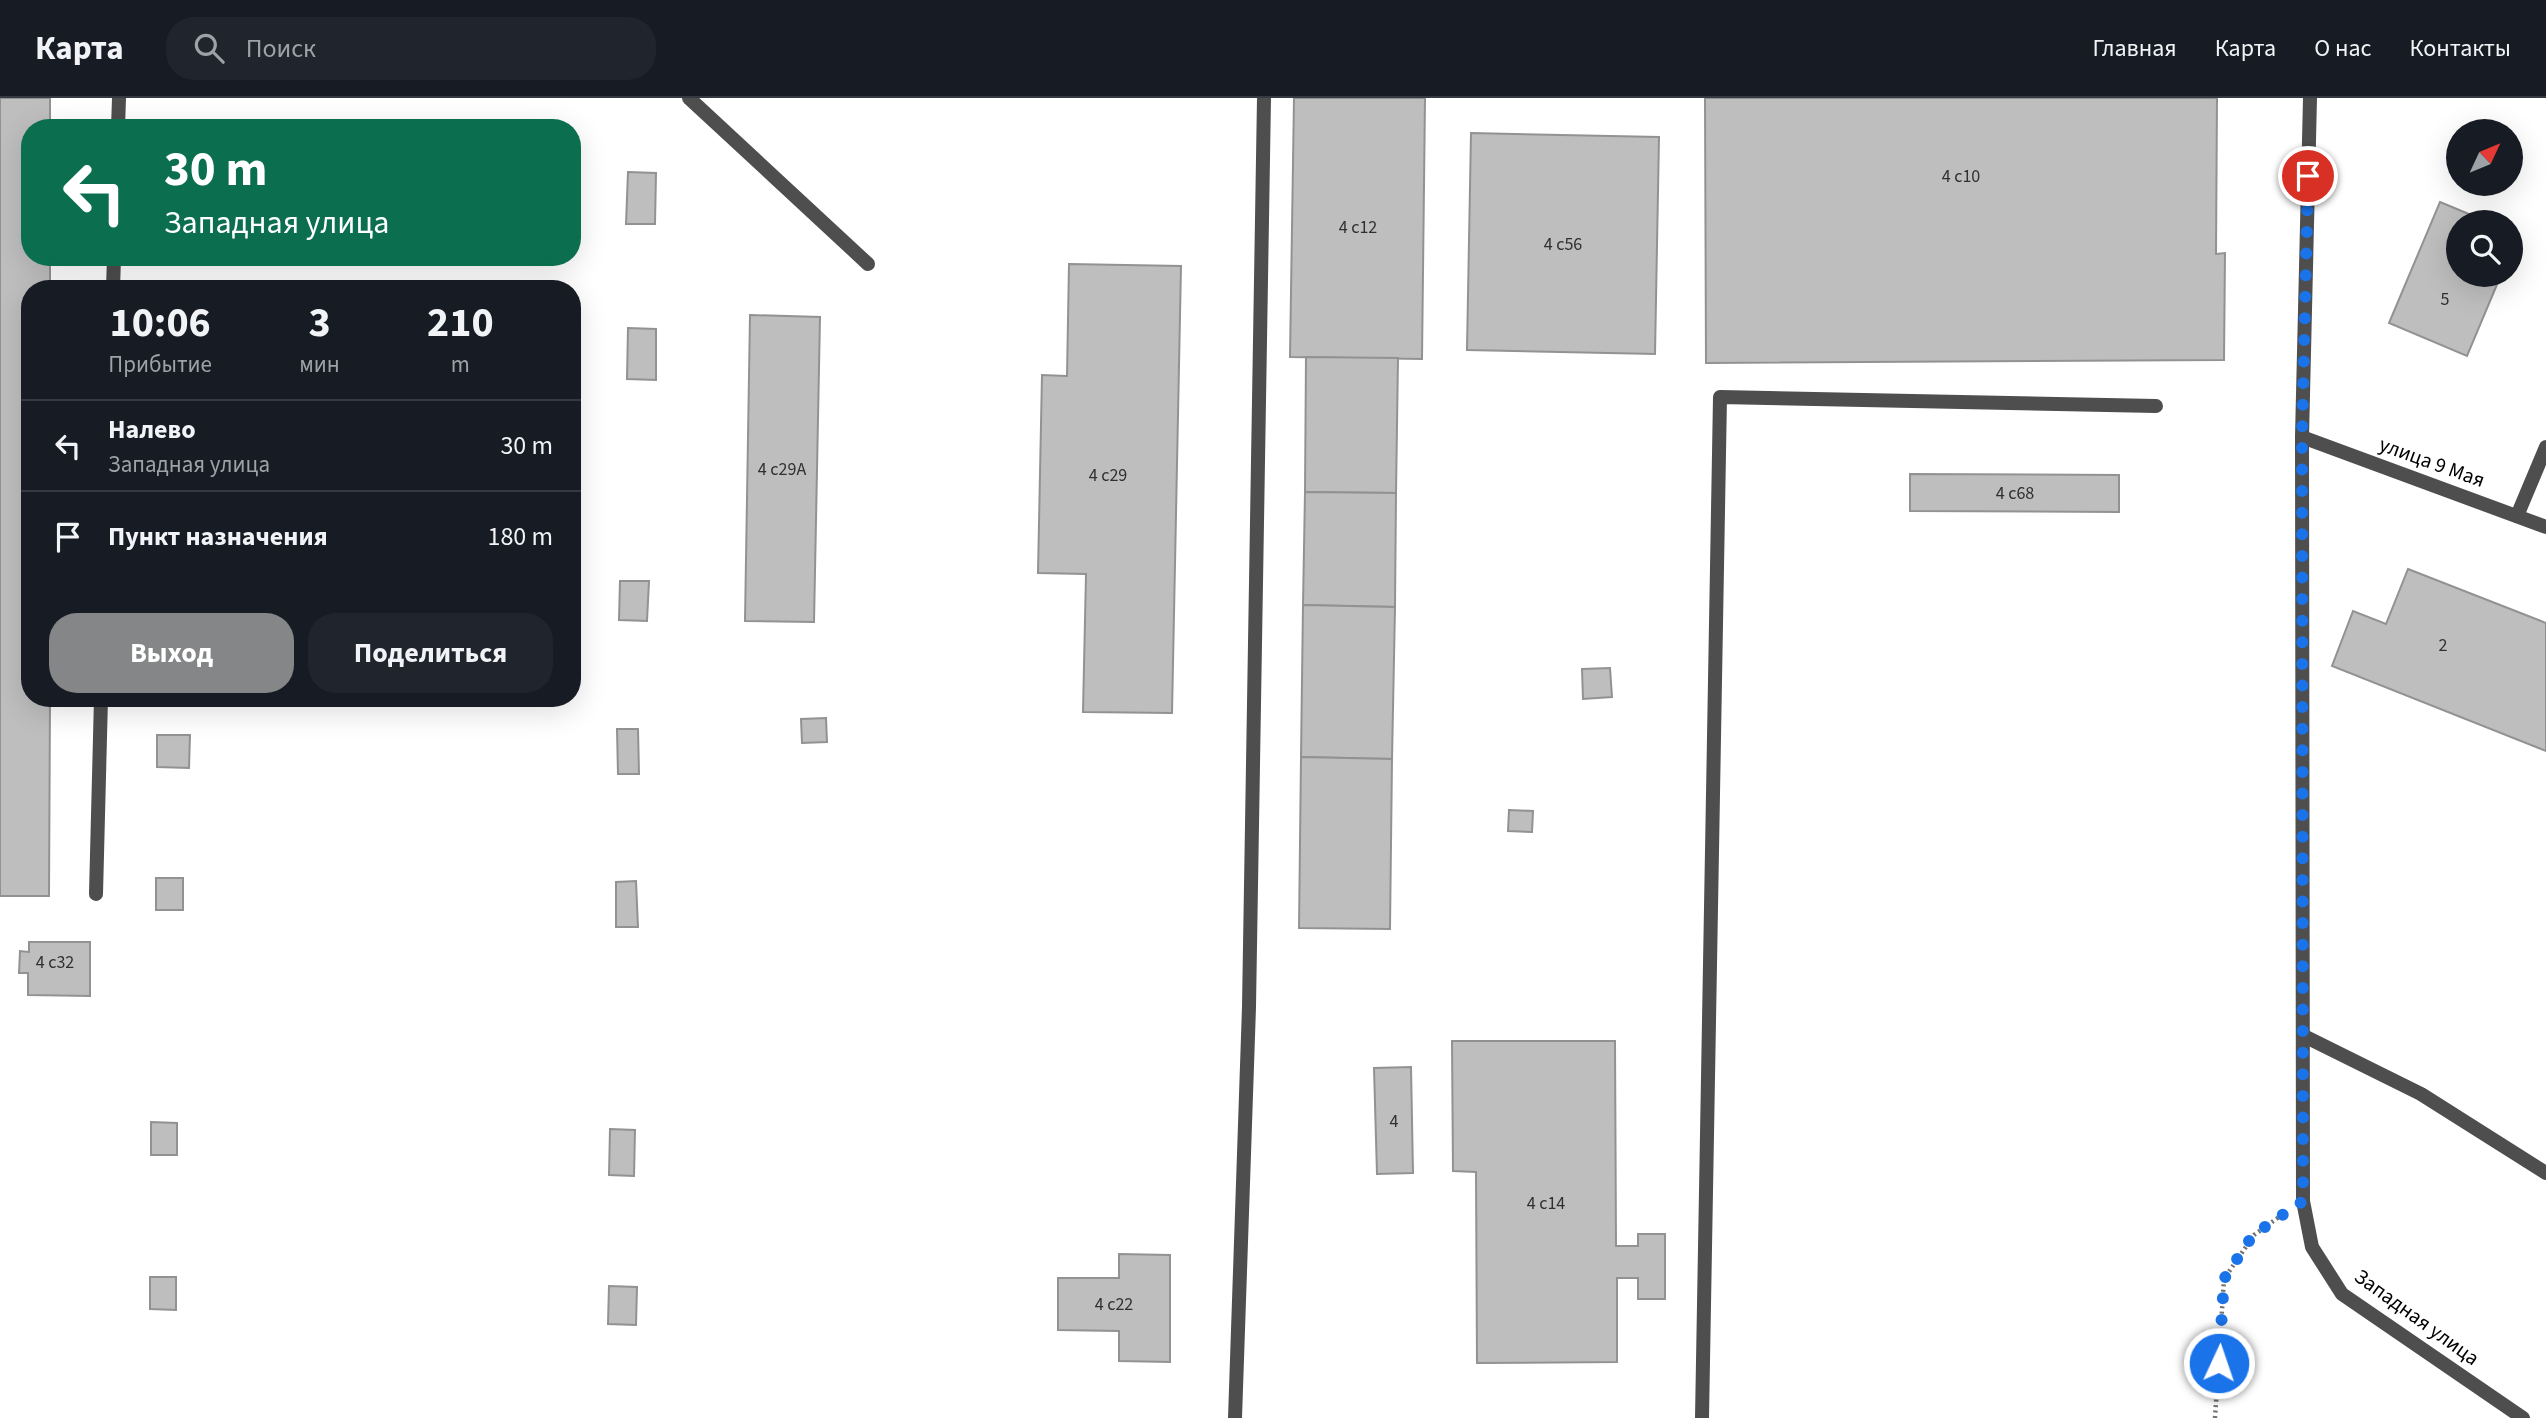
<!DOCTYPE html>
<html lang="ru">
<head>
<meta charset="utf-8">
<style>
  body { margin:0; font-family:"Source Sans 3",sans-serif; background:#20242c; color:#f1f3f6; height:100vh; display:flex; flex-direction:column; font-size:26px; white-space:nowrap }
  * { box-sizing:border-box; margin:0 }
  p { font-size:23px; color:#9ea1a6 }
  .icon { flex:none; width:38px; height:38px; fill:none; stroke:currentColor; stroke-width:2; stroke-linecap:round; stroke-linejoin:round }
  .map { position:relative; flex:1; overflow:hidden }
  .sheet { position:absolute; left:21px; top:182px; width:560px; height:427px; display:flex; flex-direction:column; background:#171b24; border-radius:28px; box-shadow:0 7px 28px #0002 }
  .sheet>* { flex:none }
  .hud { position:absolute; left:21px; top:21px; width:560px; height:147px; border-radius:28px; box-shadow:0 7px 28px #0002; background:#0b6e4f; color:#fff; overflow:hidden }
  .needle { width:46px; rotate:46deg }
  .tools { position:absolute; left:2446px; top:21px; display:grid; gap:14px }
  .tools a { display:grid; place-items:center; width:77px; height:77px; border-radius:50%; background:#171b24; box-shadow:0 7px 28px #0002; font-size:35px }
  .pin { position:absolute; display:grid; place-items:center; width:60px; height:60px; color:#fff; margin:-30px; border:4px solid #fff; border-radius:50%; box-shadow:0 2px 7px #0007 }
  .me { position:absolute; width:77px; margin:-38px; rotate:3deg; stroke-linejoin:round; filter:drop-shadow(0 0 5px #0008) }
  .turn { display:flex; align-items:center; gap:24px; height:147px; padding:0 28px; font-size:32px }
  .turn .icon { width:91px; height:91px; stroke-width:2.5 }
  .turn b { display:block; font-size:49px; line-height:60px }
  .eta { display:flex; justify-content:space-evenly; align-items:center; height:119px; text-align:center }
  .eta b { font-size:42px; font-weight:700; line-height:49px }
  .action { display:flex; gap:14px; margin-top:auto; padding:14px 28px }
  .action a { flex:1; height:80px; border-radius:28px; background:#858687; color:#fff; font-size:28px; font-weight:700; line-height:80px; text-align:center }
  .action a+a { background:#20242c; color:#f1f3f6 }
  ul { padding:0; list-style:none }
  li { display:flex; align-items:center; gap:21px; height:91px; padding:0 28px; border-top:2px solid #363941 }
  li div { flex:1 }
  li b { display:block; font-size:26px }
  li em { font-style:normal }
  header { display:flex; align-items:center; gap:42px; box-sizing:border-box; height:98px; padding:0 35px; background:#171b24; border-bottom:2px solid #363941 }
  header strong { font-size:33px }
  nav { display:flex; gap:38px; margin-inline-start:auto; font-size:24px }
  .search { width:490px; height:63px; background:#20242c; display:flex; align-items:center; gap:18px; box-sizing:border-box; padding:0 24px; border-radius:28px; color:#9ea1a6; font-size:26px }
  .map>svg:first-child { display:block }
</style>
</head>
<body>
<header>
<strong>Карта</strong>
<div class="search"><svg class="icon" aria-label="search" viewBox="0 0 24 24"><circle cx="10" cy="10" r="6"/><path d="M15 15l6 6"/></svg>Поиск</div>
<nav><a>Главная</a><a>Карта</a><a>О нас</a><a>Контакты</a></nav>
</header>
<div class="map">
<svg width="2546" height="1320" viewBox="0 0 2546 1320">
  <rect width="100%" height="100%" fill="#fff"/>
  <g fill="#bebebe" stroke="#929292" stroke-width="2">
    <polygon points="0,0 50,0 50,30 30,30 30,159 50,159 50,191 30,191 30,600 50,600 49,798 0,798"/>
    <polygon points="1294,0 1425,0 1422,261 1290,259"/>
    <polygon points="1705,0 2217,0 2216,156 2225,155 2224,262 1706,265"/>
    <polygon points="1471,35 1659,39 1655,256 1467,252"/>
    <polygon points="628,74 656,75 655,126 626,126"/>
    <polygon points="2440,104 2488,124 2459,124 2459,177 2501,177 2467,258 2389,225"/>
    <polygon points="2511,134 2518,137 2511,153"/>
    <polygon points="1069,166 1181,168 1172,615 1083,614 1086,476 1038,475 1042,277 1067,278"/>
    <polygon points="750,217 820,219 814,524 745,523"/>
    <polygon points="628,230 656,231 656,282 627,281"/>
    <polygon points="1306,259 1398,260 1396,395 1305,394"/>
    <polygon points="1910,376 2119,377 2119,414 1910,413"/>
    <polygon points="1305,394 1396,395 1395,509 1303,507"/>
    <polygon points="2408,471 2546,525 2546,653 2332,568 2353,513 2386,526"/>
    <polygon points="620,483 649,483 647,523 619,522"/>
    <polygon points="1303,507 1395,509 1392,661 1301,659"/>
    <polygon points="1610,570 1612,599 1583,601 1582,571"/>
    <polygon points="826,620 827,644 802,645 801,621"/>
    <polygon points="617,631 638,631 639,676 618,676"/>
    <polygon points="157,637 190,637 189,670 157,669"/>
    <polygon points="1301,659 1392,661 1390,831 1299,830"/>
    <polygon points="1509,712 1533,713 1532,734 1508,733"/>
    <rect x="156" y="780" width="27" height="32"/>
    <polygon points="636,783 638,829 616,829 616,784"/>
    <polygon points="29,844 90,844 90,898 28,897 28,875 19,875 20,853 29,854"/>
    <polygon points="1452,943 1615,943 1616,1148 1638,1148 1638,1136 1665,1136 1665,1201 1638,1201 1638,1180 1617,1180 1617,1264 1477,1265 1476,1074 1453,1073"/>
    <polygon points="1411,969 1413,1075 1377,1076 1374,970"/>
    <polygon points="151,1024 177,1025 177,1057 151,1057"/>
    <polygon points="610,1031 635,1032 634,1078 609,1077"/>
    <polygon points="1119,1156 1170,1157 1170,1264 1119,1263 1119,1233 1058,1232 1058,1180 1119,1180"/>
    <polygon points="150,1179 176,1179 176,1212 150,1211"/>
    <polygon points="609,1188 637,1189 636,1227 608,1226"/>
  </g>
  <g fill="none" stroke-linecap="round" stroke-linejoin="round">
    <polyline stroke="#707070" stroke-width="4.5" stroke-dasharray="2 3.5" stroke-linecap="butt" points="2215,1320 2224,1181 2254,1137 2279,1119"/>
    <g stroke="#4e4e4e" stroke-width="14">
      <polyline points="689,0 868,166"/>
      <polyline points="118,30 119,0"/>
      <polyline points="113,191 114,159"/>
      <polyline points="96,796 101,600"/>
      <polyline points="1235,1320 1249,909 1264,0"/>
      <polyline points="1702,1320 1720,299 2156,308"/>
    </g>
    <g stroke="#4e4e4e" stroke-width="14">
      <polyline points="2517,418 2546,349"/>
      <polyline points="2304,938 2421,996 2546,1075"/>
    </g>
    <g stroke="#4e4e4e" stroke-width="14">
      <polyline points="2310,0 2302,339 2303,1103 2312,1149 2342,1196 2523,1320"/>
      <polyline points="2302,339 2546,429"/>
    </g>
  </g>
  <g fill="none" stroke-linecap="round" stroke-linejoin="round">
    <polyline stroke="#1a73e8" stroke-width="12" stroke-dasharray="0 21.6" points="2219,1265 2224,1181 2253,1137 2303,1103 2302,339 2308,78"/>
  </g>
  <g text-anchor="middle" stroke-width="5" stroke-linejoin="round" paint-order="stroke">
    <g font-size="18" fill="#303030">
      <text x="1961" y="84">4 с10</text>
      <text x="1358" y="135">4 с12</text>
      <text x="1563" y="152">4 с56</text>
      <text x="2445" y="207">5</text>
      <text x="782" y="377">4 с29А</text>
      <text x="1108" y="383">4 с29</text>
      <text x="2015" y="401">4 с68</text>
      <text x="2443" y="553">2</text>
      <text x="55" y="870">4 с32</text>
      <text x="1394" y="1029">4</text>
      <text x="1546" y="1111">4 с14</text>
      <text x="1114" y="1212">4 с22</text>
    </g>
    <g font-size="21" fill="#000" stroke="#fff">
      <text transform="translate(2432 364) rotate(20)" y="7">улица 9 Мая</text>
      <text transform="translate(2417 1219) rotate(36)" y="7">Западная улица</text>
    </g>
  </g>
</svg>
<div class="tools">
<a><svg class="needle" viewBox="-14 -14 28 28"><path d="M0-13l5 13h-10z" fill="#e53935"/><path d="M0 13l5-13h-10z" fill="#9ea1a6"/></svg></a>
<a><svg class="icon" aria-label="search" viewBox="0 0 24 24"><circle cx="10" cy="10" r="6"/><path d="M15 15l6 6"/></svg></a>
</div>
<div class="pin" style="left:2308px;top:78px;background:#d93025"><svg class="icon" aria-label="arrive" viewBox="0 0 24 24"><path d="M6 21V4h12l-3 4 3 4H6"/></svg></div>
<svg class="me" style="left:2219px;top:1265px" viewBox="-20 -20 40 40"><circle r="17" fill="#1a73e8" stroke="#fff" stroke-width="3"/><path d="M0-11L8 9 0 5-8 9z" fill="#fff"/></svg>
<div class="hud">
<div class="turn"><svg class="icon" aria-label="left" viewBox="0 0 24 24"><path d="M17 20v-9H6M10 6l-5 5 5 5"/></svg><div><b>30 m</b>Западная улица</div></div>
</div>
<section class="sheet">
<div class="eta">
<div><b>10:06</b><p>Прибытие</p></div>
<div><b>3</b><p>мин</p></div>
<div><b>210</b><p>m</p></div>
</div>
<ul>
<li><svg class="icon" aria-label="left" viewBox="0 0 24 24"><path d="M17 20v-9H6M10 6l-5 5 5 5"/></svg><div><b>Налево</b><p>Западная улица</p></div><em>30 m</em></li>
<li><svg class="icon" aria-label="arrive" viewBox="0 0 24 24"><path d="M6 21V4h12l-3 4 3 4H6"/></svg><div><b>Пункт назначения</b></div><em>180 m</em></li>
</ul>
<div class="action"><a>Выход</a><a>Поделиться</a></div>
</section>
</div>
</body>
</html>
